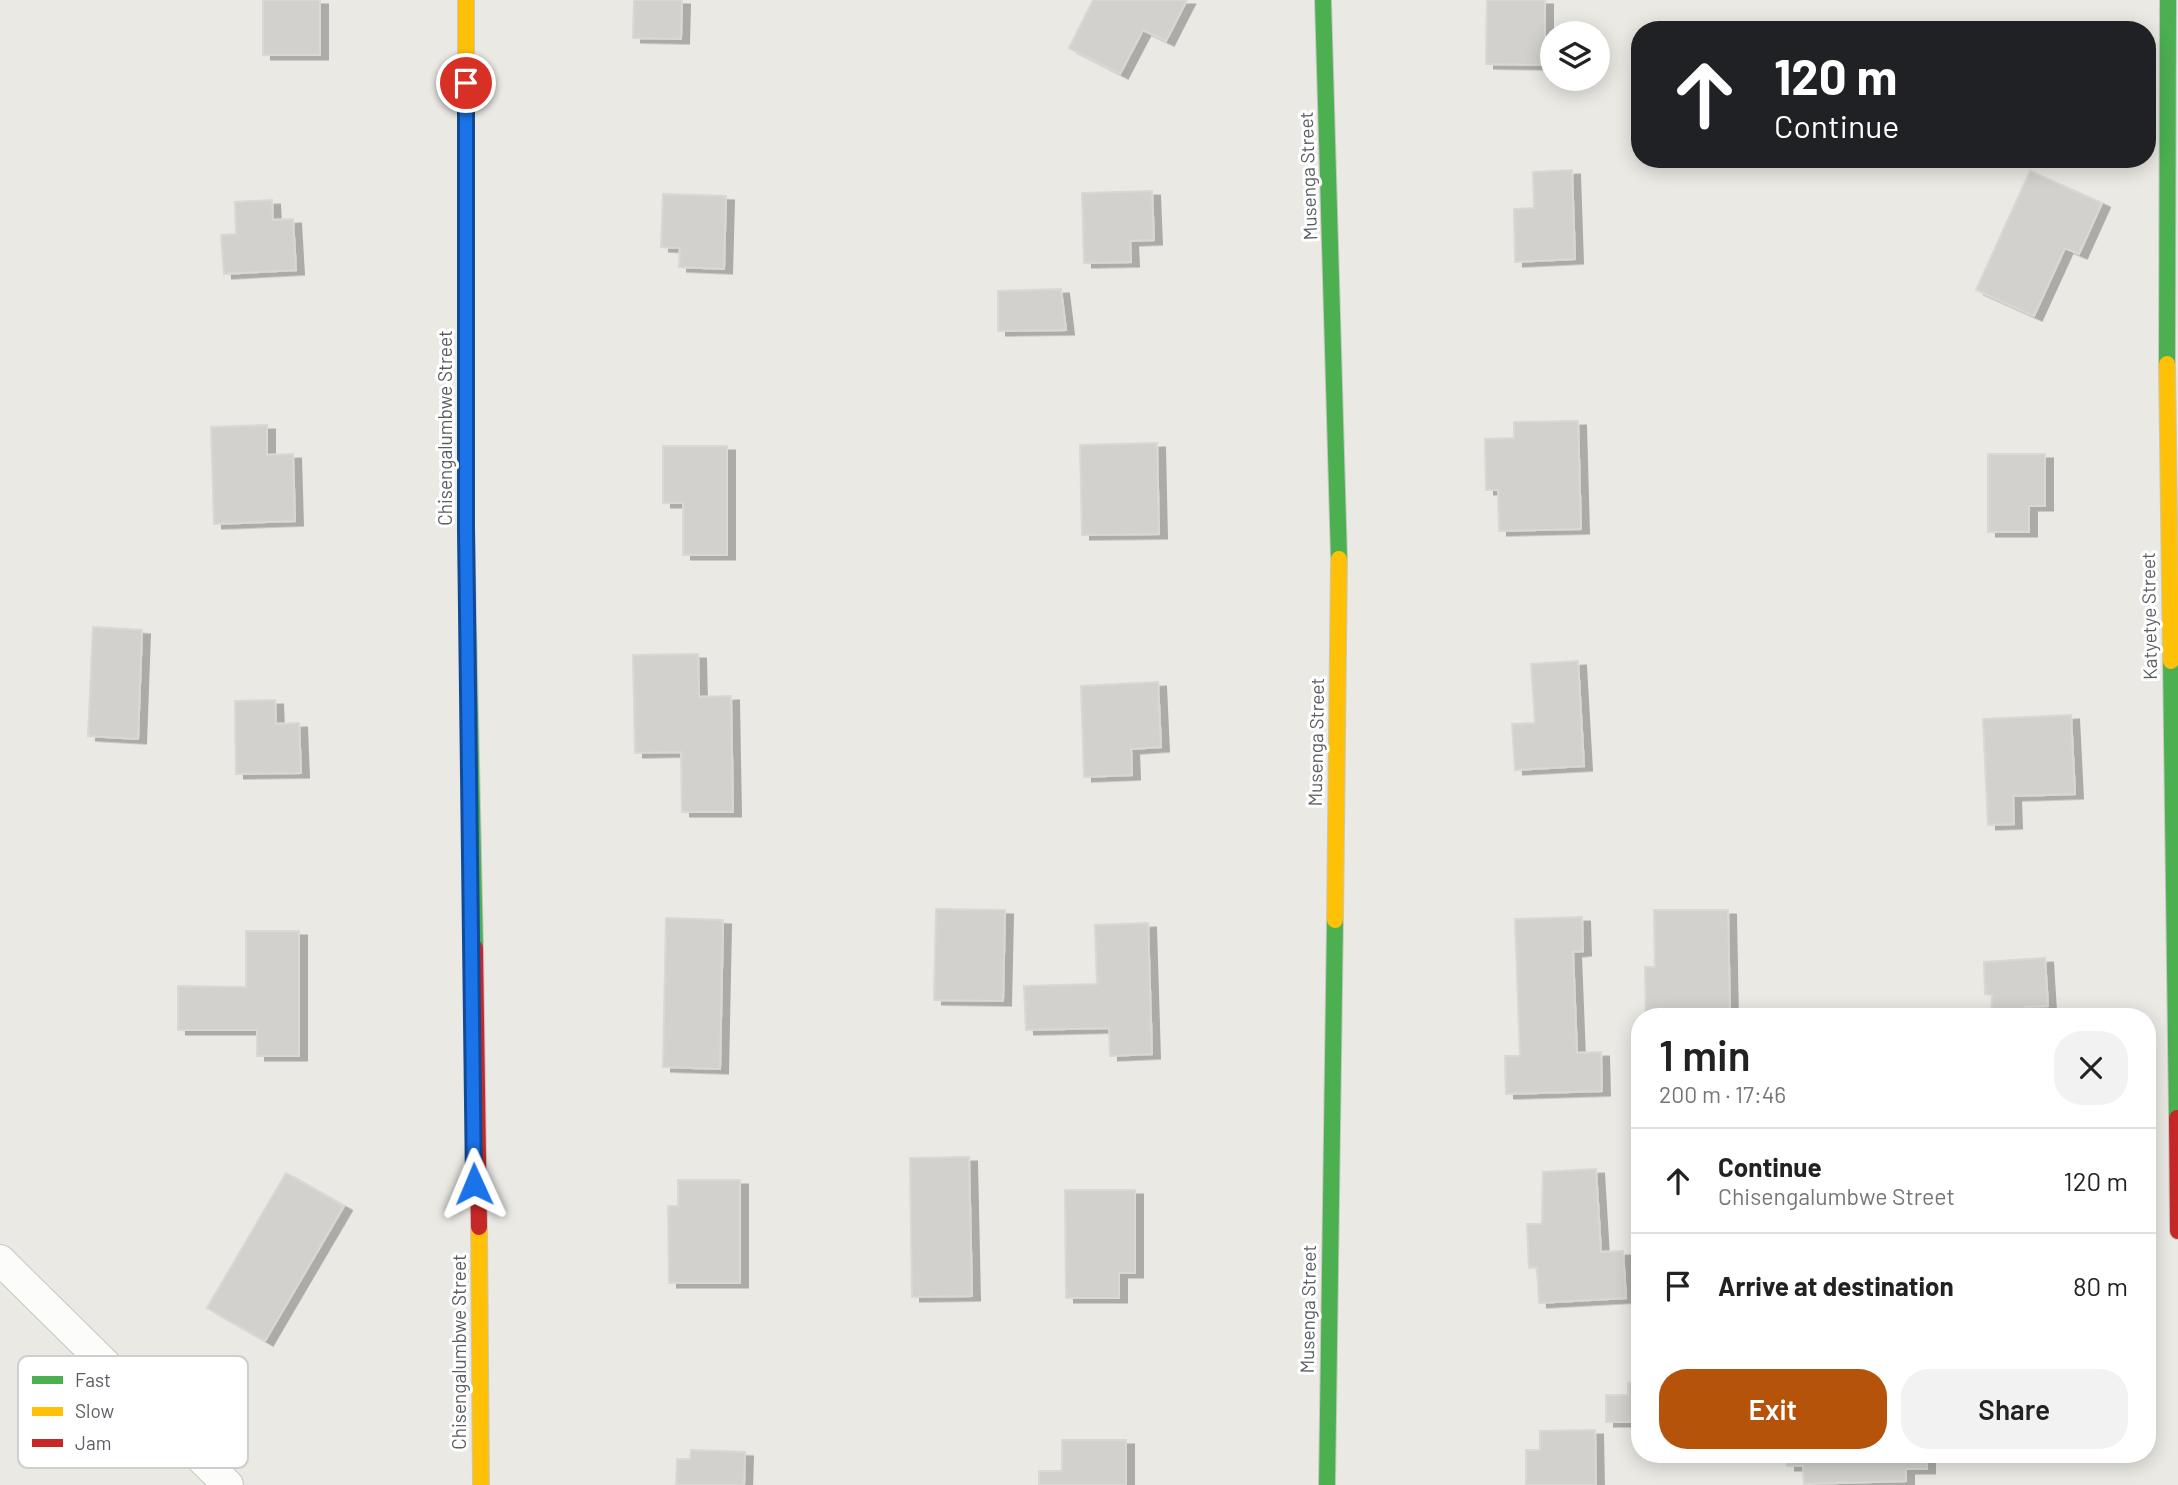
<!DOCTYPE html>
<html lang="en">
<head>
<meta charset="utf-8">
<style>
  body { margin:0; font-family:Barlow,sans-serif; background:#f2f2f2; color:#222; height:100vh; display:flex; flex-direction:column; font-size:26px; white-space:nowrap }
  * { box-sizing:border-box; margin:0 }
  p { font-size:23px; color:#767676 }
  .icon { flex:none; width:38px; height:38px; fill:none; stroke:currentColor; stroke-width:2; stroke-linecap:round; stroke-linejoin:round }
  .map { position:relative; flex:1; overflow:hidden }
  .details { position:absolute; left:1631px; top:1008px; width:525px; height:455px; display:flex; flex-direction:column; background:#fff; border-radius:28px; box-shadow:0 4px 18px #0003 }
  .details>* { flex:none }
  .hud { position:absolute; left:1631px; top:21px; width:525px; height:147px; border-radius:28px; box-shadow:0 4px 18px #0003; background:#202124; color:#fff; overflow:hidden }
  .tools { position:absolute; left:1540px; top:21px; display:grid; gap:14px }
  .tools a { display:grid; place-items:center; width:70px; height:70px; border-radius:50%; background:#fff; box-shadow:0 4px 18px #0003; font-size:35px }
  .pin { position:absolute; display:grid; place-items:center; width:60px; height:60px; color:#fff; margin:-30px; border:4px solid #fff; border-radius:50%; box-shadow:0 2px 7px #0007 }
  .me { position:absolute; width:77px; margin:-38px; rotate:359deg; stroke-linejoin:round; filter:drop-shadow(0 0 5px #0008) }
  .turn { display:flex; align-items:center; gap:24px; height:147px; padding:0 28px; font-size:32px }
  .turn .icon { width:91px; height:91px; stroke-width:2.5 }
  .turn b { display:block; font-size:49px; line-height:60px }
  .round { display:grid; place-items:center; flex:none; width:74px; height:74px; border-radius:28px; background:#f2f2f2 }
  .head { display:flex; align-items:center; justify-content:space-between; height:119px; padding:0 28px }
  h1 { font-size:42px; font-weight:600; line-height:52px }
  .primary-button { display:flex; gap:14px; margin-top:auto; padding:14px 28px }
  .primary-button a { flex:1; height:80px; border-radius:28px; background:#b45309; color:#fff; font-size:28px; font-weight:600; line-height:80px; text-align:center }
  .primary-button a+a { background:#f2f2f2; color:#222 }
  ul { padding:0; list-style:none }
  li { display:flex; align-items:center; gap:21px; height:105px; padding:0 28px; border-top:2px solid #e0e0e0 }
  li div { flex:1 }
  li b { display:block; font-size:26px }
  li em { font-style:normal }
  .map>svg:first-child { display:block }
</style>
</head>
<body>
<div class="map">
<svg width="2178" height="1485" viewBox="0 0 2178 1485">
  <defs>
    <filter id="shadow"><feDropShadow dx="8" dy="4.5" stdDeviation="0" flood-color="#0004"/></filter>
  </defs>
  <rect width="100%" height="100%" fill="#eae9e4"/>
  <g fill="#d2d1ce" stroke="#d9d8d4" stroke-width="2" filter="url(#shadow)">
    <rect x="263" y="0" width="57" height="55"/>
    <polygon points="634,0 682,0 681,39 633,38"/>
    <polygon points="1093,0 1187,0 1166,41 1143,30 1120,74 1069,48"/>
    <polygon points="1487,0 1545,0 1545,65 1486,64"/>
    <polygon points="1572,170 1575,259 1515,262 1514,209 1534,208 1533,172"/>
    <polygon points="2030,171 2102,203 2079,254 2065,248 2034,316 1976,290"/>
    <polygon points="1152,191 1154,240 1130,241 1131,262 1084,263 1082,193"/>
    <polygon points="663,194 726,196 724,269 679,267 680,248 661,247"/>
    <polygon points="272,200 273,220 293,219 296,270 224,274 221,235 236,234 235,202"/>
    <polygon points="1061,289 1066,330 998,331 998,291"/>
    <polygon points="1578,421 1581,529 1499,531 1498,490 1486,490 1485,439 1514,438 1514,422"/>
    <polygon points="267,425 267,455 293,454 295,521 214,524 211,427"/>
    <polygon points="1157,443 1159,534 1082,535 1080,445"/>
    <polygon points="663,446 727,446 727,555 683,555 683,503 663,503"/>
    <polygon points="1988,454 2045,454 2045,506 2029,506 2029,532 1988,532"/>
    <polygon points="93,627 142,630 138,739 88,736"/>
    <polygon points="698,654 699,697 731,696 733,812 682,812 681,752 635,753 633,655"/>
    <polygon points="1578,661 1584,766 1515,770 1512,724 1535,723 1531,664"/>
    <polygon points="1158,682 1161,747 1131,749 1132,775 1084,777 1081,686"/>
    <polygon points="275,700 276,724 299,723 301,773 236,774 235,701"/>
    <polygon points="2071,715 2075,794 2013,796 2014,824 1988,825 1983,719"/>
    <polygon points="936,909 1005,910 1003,1001 934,1000"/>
    <polygon points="1654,910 1728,910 1730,1017 1646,1017 1645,967 1655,967"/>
    <polygon points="1582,917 1583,951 1573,952 1577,1053 1601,1052 1602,1091 1506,1094 1505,1056 1520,1056 1515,919"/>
    <polygon points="666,918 723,920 720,1069 663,1067"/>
    <polygon points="1148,923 1152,1054 1110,1056 1109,1028 1026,1030 1024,986 1097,984 1095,925"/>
    <polygon points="246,931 299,931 299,1056 257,1056 257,1030 178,1030 178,986 246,987"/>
    <polygon points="2045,958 2048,1006 2025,1007 2025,1017 1991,1017 1992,995 1985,994 1984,962"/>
    <polygon points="969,1157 972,1296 912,1297 910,1158"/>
    <polygon points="1596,1169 1601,1252 1623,1251 1626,1298 1539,1303 1537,1267 1529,1268 1527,1224 1542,1224 1543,1172"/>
    <polygon points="286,1173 344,1206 265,1341 207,1308"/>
    <polygon points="678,1180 740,1180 740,1283 669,1283 668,1206 678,1206"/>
    <polygon points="1065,1190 1135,1190 1135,1273 1119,1273 1119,1298 1066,1298"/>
    <polygon points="1628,1383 1640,1383 1640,1422 1606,1422 1606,1395 1628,1395"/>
    <polygon points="1595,1430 1596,1485 1526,1485 1526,1450 1540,1450 1540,1431"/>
    <polygon points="1062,1440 1126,1440 1126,1485 1039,1485 1039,1471 1062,1471"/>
    <polygon points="691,1450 745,1452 744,1485 676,1485 677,1459 690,1459"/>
    <polygon points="1787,1454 1927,1454 1927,1469 1906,1469 1906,1481 1804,1484 1803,1466 1787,1466"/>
  </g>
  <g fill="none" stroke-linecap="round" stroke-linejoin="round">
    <g stroke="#c6c6c5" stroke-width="32">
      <polyline id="street" points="0,1260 228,1485"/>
    </g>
    <g stroke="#c7c7c6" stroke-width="18">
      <g id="fast">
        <polyline points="1323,0 1339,559"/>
        <polyline points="466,291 466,528 475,948"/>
        <polyline points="2167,364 2168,0"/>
        <polyline points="2171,661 2177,1118"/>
        <polyline points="1327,1485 1335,920"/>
      </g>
    </g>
    <g stroke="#c7c7c6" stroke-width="18">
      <g id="slow">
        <polyline points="466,0 466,291"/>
        <polyline points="2167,364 2171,661"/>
        <polyline points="1335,920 1339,559"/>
        <polyline points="479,1227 481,1485"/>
      </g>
    </g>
    <g stroke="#c7c7c6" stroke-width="18">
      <g id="jam">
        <polyline points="475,948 479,1227"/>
        <polyline points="2177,1118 2178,1231"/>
      </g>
    </g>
    <use href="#street" stroke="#fcfcfb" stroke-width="30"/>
    <use href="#fast" stroke="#4caf50" stroke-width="16"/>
    <use href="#slow" stroke="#ffc107" stroke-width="16"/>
    <use href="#jam" stroke="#c62828" stroke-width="16"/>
  </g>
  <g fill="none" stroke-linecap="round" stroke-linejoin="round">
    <g stroke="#114b97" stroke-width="18">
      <polyline id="route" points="466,83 466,528 474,1184"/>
    </g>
    <use href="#route" stroke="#1a73e8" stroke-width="12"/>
  </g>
  <g text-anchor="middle" stroke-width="6" stroke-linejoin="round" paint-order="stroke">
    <g font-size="19" fill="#5a5d62" stroke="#fff">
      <text transform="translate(1308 176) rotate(-92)" y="7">Musenga Street</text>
      <text transform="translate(445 428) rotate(-90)" y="7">Chisengalumbwe Street</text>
      <text transform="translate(2149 616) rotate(-91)" y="7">Katyetye Street</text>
      <text transform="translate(1316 742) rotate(-89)" y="7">Musenga Street</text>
      <text transform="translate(1308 1309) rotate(-89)" y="7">Musenga Street</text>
      <text transform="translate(459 1352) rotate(-90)" y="7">Chisengalumbwe Street</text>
    </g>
  </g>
  <rect x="18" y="1356" width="230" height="112" rx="10" fill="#fff" stroke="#ceced0" stroke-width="2"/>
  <rect x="32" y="1376" width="31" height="8" fill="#4caf50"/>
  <rect x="32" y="1407" width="31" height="9" fill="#ffc107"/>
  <rect x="32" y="1439" width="31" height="8" fill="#c62828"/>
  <g font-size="19" fill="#5a5d62">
    <text x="75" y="1387">Fast</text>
    <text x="75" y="1418">Slow</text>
    <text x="75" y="1450">Jam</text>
  </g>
</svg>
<div class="tools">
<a><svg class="icon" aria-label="layers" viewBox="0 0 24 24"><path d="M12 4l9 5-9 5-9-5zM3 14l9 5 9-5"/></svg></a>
</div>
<div class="pin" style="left:466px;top:83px;background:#d93025"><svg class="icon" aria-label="arrive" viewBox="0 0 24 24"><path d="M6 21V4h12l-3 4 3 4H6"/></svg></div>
<svg class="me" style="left:474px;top:1184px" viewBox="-20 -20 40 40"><path d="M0-17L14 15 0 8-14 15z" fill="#1a73e8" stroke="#fff" stroke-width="4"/></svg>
<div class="hud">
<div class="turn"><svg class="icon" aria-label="ahead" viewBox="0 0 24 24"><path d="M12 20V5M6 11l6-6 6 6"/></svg><div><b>120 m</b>Continue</div></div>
</div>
<section class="details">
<div class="head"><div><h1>1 min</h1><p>200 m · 17:46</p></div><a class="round"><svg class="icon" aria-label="close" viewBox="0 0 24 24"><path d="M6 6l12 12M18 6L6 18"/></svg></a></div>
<ul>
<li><svg class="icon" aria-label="ahead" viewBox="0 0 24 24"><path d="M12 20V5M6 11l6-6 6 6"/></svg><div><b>Continue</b><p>Chisengalumbwe Street</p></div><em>120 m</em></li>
<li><svg class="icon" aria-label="arrive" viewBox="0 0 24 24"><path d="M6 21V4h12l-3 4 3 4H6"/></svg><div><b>Arrive at destination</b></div><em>80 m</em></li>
</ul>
<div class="primary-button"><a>Exit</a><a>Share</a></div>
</section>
</div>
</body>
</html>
